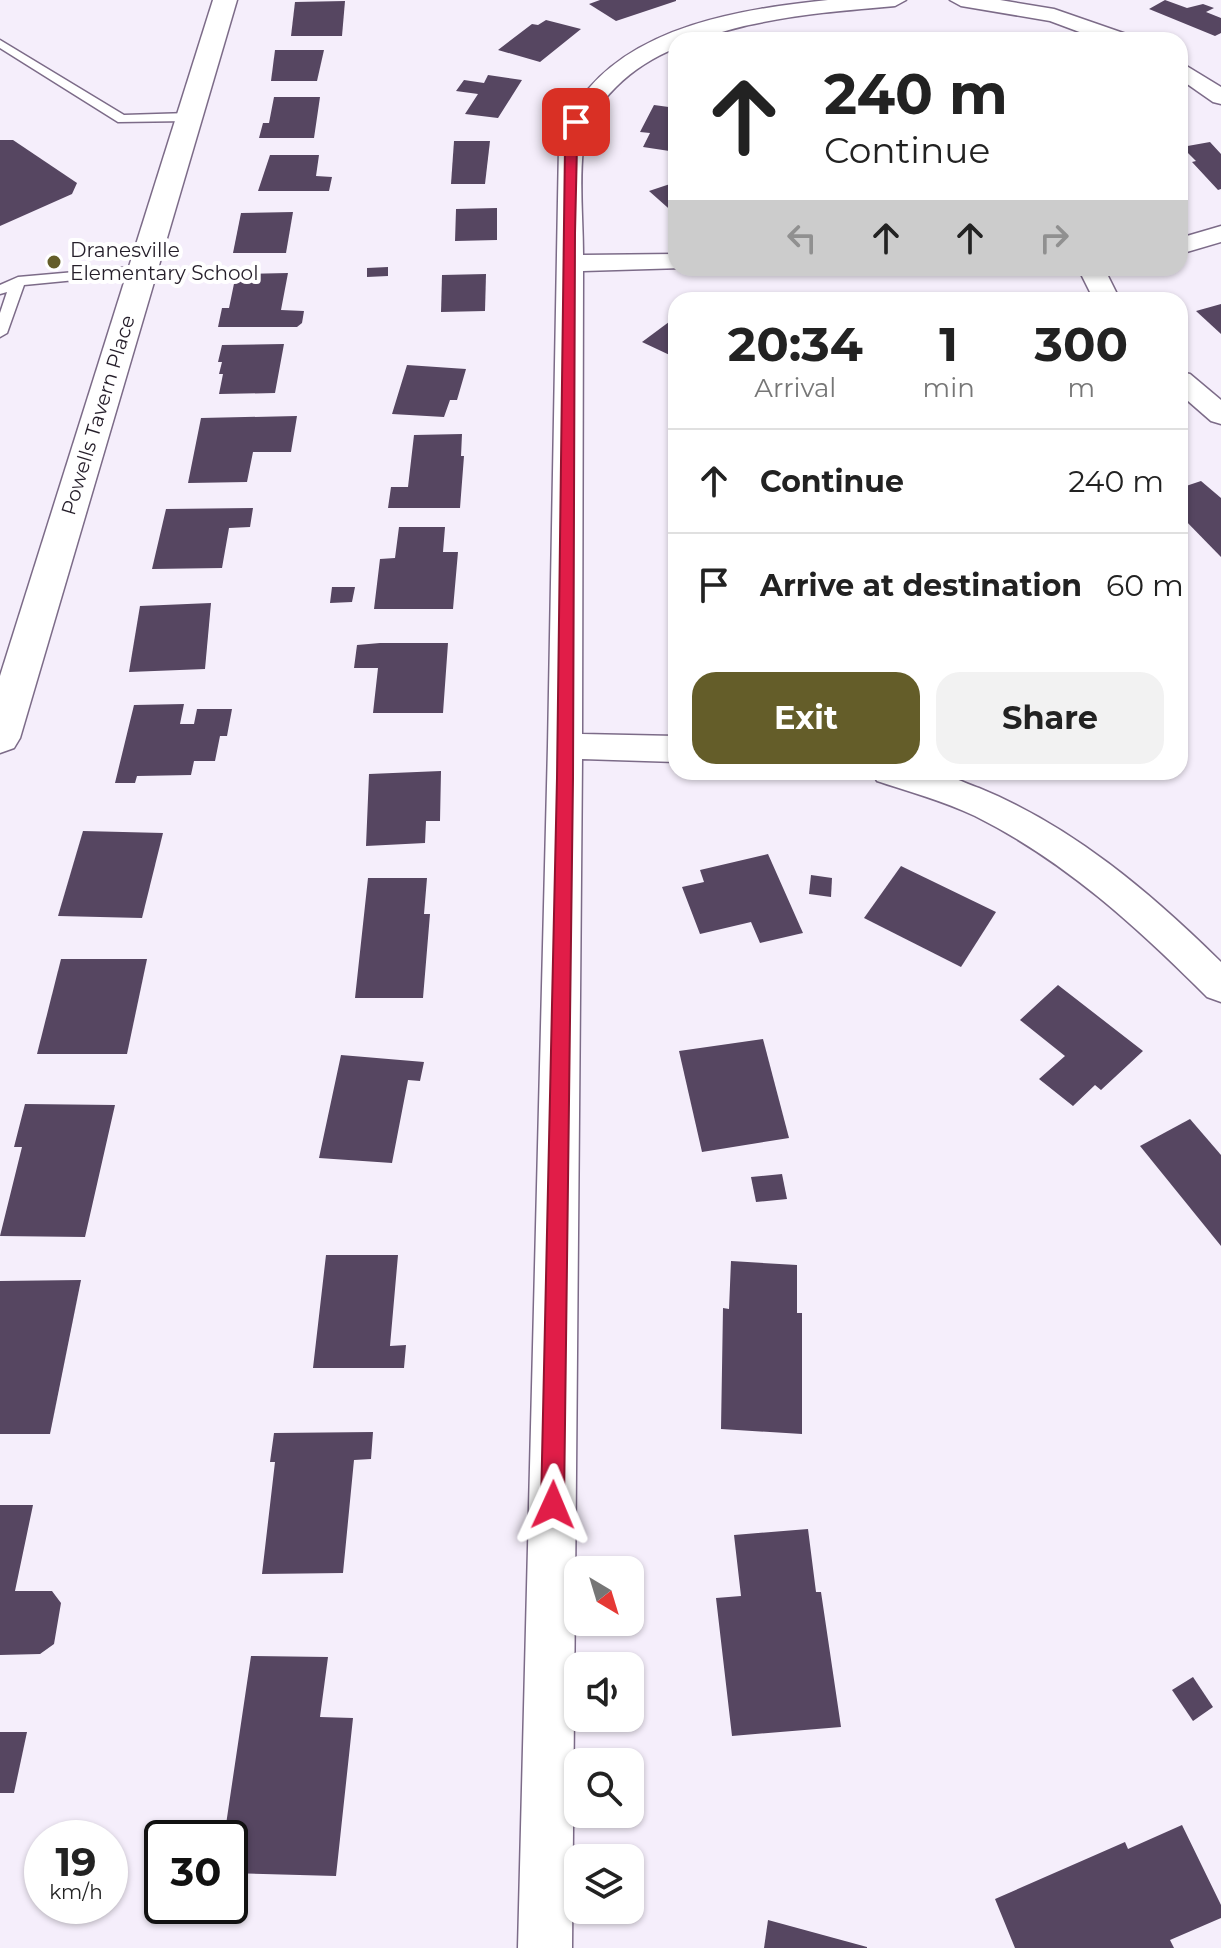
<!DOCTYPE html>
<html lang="en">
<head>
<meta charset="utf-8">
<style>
  body { margin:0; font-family:Montserrat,sans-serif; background:#f2f2f2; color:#222; height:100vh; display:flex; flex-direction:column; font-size:30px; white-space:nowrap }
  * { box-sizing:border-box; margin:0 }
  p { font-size:26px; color:#767676 }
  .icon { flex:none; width:44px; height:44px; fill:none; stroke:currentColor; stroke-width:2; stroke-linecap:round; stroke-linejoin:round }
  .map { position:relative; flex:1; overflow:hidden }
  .details { position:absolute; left:668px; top:292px; width:520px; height:488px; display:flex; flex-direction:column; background:#fff; border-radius:24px; box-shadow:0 2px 6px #0004 }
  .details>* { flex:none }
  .hud { position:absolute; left:668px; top:32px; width:520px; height:244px; border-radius:24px; box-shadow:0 2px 6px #0004; background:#fff; color:#222; overflow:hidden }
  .needle { width:52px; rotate:142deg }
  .controls { position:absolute; left:564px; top:1556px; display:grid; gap:16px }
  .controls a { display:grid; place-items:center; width:80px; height:80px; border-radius:16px; background:#fff; box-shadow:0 2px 6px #0004; font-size:40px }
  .speed { position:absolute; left:24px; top:1820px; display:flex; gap:16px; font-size:40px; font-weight:700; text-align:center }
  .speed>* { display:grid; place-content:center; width:104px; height:104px; border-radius:50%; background:#fff; box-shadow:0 2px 6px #0004; line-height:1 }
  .speed small { font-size:20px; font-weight:400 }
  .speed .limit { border:4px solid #111; border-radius:12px; background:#fff; color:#111 }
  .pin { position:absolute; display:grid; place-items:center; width:68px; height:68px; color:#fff; margin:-34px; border-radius:16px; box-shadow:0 4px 12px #0006 }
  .me { position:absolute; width:88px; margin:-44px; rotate:1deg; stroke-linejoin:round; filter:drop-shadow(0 0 6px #0008) }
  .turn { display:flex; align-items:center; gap:28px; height:168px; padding:0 24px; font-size:36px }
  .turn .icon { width:104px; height:104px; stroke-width:2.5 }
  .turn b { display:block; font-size:56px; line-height:68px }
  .lanes { display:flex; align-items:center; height:76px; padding:0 24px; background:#0003; justify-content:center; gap:40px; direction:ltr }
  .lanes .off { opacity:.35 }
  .eta { display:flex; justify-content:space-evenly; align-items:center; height:136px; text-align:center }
  .eta b { font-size:48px; font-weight:700; line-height:56px }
  .primary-button { display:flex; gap:16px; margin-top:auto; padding:16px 24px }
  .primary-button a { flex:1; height:92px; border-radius:24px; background:#645d29; color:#fff; font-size:32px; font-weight:700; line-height:92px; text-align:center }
  .primary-button a+a { background:#f2f2f2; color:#222 }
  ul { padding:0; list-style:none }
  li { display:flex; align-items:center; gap:24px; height:104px; padding:0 24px; border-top:2px solid #e0e0e0 }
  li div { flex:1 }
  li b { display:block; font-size:30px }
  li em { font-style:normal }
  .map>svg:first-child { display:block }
</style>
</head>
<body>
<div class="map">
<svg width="1221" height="1948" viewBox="0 0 1221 1948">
  <rect width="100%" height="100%" fill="#f5eefb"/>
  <g fill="#564661">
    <polygon points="600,0 676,0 676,1 616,21 589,4"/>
    <polygon points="1165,0 1187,8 1203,4 1214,8 1206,12 1221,18 1221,33 1215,36 1149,9"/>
    <polygon points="345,1 342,36 291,36 295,2"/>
    <polygon points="546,20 581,29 540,62 498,50 532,24 538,25"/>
    <polygon points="275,50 324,50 317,81 271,81"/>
    <polygon points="488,75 522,80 498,118 465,114 478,94 456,91 464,80 484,83"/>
    <polygon points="274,97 320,97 314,138 259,138 263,123 269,123"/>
    <polygon points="654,105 676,108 676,152 643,147 650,133 640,132"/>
    <polygon points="0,140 13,140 77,183 72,194 0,226"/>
    <polygon points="454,141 490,141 485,184 451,184"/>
    <polygon points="1210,142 1221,154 1221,189 1218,190 1192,162 1196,161 1182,147"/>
    <polygon points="270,155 319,155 316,176 332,177 329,191 258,191"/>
    <polygon points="676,182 676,215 649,191"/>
    <polygon points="497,208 497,240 455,241 456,209"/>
    <polygon points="293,212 286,253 233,253 241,213"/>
    <polygon points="388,267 388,276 367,277 367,268"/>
    <polygon points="288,273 281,310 304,311 302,323 297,327 218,327 222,308 229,308 236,274"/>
    <polygon points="486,274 485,311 441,312 442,275"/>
    <polygon points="1221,304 1221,334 1196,311"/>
    <polygon points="673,319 676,320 676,358 642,342"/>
    <polygon points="284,344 275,393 219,394 223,374 219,374 222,362 218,362 222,345"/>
    <polygon points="407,365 466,369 457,400 450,400 444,417 392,414"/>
    <polygon points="297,416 291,452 253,452 247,482 188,483 201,418"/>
    <polygon points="462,434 461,456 464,456 460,508 388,508 391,487 408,487 414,435"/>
    <polygon points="1201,481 1221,498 1221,557 1180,515 1180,488"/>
    <polygon points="253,508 250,527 229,528 222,568 152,569 166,509"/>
    <polygon points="399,527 445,527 443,552 458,552 453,609 374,609 380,559 395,558"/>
    <polygon points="332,587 355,587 352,602 330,603"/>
    <polygon points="211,603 205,669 129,672 140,606"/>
    <polygon points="380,643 448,643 443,713 373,713 378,668 354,668 357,645"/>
    <polygon points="184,704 180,724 194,724 197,709 232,709 227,736 220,736 215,761 194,761 191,775 137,776 135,783 115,783 134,705"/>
    <polygon points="441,771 440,821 426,821 425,843 366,846 369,774"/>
    <polygon points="83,831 163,833 142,918 58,916"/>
    <polygon points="768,854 803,933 760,943 751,922 700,934 682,887 704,882 700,870"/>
    <polygon points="901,866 996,912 961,967 864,918"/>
    <polygon points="811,875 832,878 831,897 809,894"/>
    <polygon points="368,878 427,878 424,914 430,914 423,998 355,998"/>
    <polygon points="61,959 147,959 127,1054 37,1054"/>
    <polygon points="1058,985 1143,1051 1101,1090 1095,1085 1073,1106 1039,1079 1065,1056 1020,1020"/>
    <polygon points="763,1039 789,1138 702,1152 679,1051"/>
    <polygon points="341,1055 424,1062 420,1081 408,1080 392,1163 319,1158"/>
    <polygon points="25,1104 115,1105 85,1237 0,1236 22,1147 14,1147"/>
    <polygon points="1190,1119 1221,1155 1221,1246 1140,1146"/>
    <polygon points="782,1174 787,1199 756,1202 751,1177"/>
    <polygon points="326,1255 398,1255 390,1346 406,1345 404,1368 313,1368"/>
    <polygon points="731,1261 797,1265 797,1313 802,1313 802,1434 721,1429 723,1308 729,1309"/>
    <polygon points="81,1280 50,1434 0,1434 0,1281"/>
    <polygon points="373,1432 371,1459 354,1460 343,1573 262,1574 275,1462 270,1462 274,1433"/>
    <polygon points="0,1505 33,1505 15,1591 52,1591 61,1603 54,1644 40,1654 0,1655"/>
    <polygon points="808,1529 816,1592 821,1592 841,1727 732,1736 716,1598 741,1596 734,1535"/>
    <polygon points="251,1656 328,1657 320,1717 353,1718 336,1876 230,1873 230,1838 224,1838"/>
    <polygon points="1193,1677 1213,1707 1193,1721 1172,1690"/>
    <polygon points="0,1732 27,1732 14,1793 0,1793"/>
    <polygon points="1182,1825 1221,1905 1221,1918 1170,1940 1174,1948 1015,1948 995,1899 1125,1842 1128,1849"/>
    <polygon points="768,1920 867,1947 867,1948 764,1948"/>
  </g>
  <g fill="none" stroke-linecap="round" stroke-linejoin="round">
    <g stroke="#7c6b88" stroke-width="3">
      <g id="service">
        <polygon points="0,40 124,115 189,113 195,117 189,121 118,122 0,48"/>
        <polygon points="143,266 148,267 148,273 24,285 7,333 0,337 0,313 7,292 0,294 0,285 18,277"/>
      </g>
    </g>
    <g stroke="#7c6b88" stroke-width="3">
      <g id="minor">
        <path d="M828,0H906L895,6C848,10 800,14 754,24C727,29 703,40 676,40V48C635,64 588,102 583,149C579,183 583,220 583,255L676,254V268H683L583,271L582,734L676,736V762L582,759L572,1948H518L548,746L559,146C565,132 570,114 579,101C632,25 743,9 828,0Z"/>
        <polygon points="950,0 1000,0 1054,9 1129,35 1132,40 1101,40 1050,21 961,6"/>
        <polygon points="1180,62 1221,87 1221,104 1213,102 1180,79"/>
        <polygon points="1221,226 1221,242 1180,254 1180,238"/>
        <polygon points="1078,268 1104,268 1120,300 1094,300"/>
        <polygon points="1180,372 1190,374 1221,400 1221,424 1211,421 1180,394"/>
        <path d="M872,772C892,772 913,770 933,772C948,774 964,783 979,788C1072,826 1150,892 1221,962V1002L1207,997C1137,927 1065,861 975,816C944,801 910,792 877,781Z"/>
      </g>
    </g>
    <g stroke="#7c6b88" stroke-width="3">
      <polygon id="tertiary" points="213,0 237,0 20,738 14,748 0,753 0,676"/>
    </g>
    <use href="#service" fill="#fff" fill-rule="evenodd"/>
    <use href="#minor" fill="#fff" fill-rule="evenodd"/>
    <use href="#tertiary" fill="#fff" fill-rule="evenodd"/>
  </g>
  <polygon fill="#e11d48" stroke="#92132f" stroke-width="2" points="576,118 582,122 577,146 575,233 573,778 564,1505 561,1513 553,1517 545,1513 541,1505 557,778 565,146 571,122"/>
  <circle fill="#645d29" stroke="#fff" stroke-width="3" cx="54" cy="262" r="8"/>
  <g text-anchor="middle" stroke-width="8" stroke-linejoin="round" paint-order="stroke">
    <g font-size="20" fill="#251e2a" stroke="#fff" text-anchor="start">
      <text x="70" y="257">Dranesville<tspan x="70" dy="23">Elementary School</tspan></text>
    </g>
    <g font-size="20" fill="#251e2a" stroke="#fff">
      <text transform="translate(98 415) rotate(-73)" y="7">Powells Tavern Place</text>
    </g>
  </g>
</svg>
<div class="controls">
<a><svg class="needle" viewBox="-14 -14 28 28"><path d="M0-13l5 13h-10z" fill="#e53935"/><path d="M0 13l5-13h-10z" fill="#767676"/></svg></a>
<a><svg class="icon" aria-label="sound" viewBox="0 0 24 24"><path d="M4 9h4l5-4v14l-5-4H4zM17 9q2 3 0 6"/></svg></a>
<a><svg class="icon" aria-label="search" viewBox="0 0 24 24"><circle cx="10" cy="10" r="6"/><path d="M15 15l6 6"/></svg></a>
<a><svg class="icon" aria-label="layers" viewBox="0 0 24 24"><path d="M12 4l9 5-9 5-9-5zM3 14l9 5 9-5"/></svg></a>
</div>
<div class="speed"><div>19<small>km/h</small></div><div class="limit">30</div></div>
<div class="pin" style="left:576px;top:122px;background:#d93025"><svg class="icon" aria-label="arrive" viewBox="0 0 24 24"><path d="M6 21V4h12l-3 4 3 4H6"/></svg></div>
<svg class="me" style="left:553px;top:1505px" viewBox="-20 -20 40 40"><path d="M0-17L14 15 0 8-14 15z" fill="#e11d48" stroke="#fff" stroke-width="4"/></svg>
<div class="hud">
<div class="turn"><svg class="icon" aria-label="ahead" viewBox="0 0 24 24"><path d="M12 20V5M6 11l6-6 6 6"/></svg><div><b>240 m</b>Continue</div></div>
<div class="lanes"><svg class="icon off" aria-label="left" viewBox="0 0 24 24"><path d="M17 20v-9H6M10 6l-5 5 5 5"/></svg><svg class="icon" aria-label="ahead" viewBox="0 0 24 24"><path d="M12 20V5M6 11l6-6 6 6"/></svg><svg class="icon" aria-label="ahead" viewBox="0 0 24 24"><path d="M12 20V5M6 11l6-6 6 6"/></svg><svg class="icon off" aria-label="right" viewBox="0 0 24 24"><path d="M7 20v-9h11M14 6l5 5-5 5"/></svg></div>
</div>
<section class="details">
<div class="eta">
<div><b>20:34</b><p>Arrival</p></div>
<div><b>1</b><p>min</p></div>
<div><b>300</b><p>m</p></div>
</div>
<ul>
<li><svg class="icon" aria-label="ahead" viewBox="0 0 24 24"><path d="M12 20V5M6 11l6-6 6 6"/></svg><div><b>Continue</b></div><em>240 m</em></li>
<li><svg class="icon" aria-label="arrive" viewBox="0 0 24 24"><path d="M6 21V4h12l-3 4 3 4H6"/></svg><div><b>Arrive at destination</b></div><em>60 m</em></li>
</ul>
<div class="primary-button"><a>Exit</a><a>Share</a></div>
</section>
</div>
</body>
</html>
